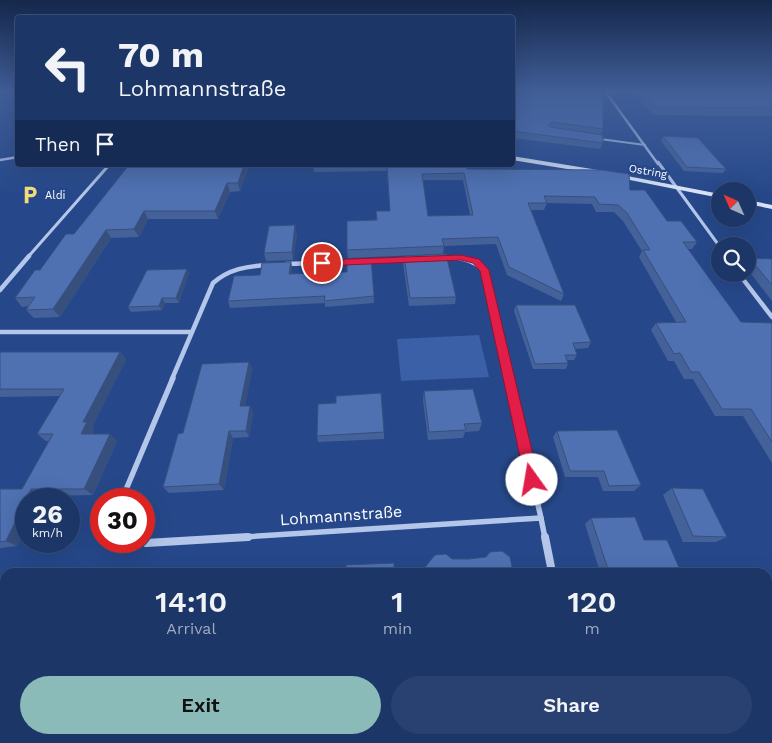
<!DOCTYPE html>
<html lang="en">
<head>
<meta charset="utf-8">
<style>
  body { margin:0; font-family:"Work Sans",sans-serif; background:#294171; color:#f1f3f6; height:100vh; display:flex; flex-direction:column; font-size:19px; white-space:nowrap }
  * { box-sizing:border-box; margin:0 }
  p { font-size:16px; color:#a0abc0 }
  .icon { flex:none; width:28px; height:28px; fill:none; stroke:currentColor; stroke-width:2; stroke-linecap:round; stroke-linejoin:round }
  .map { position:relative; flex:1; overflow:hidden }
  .sheet { position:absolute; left:0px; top:568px; width:772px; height:176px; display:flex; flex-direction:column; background:#1c3668; border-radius:15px 15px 0 0; box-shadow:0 5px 20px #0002,0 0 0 1px #3a507c }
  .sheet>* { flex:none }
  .hud { position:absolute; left:15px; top:15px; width:500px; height:152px; border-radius:5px; box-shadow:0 5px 20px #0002,0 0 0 1px #3a507c; background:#1c3668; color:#f1f3f6; overflow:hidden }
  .needle { width:32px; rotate:315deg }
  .buttons { position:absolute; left:711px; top:182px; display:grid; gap:10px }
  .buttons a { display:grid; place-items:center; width:45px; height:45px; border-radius:50%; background:#1c3668; box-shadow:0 5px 20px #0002,0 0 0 1px #3a507c; font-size:25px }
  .speed { position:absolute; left:15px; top:488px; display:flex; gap:10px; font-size:25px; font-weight:700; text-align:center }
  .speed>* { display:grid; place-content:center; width:65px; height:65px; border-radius:50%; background:#1c3668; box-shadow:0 5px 20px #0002,0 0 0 1px #3a507c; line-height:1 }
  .speed small { font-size:12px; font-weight:400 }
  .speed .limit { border:8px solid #d22; background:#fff; color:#111 }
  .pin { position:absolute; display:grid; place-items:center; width:42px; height:42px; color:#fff; margin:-21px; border:2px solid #fff; border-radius:50%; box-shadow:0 1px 5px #0007 }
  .me { position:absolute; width:55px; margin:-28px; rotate:347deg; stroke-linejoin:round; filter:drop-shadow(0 0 4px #0008) }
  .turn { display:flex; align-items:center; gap:18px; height:105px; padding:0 20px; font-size:22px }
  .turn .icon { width:65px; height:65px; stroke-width:2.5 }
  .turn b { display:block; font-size:35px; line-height:42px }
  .then { display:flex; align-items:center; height:48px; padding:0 20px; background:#0003; gap:10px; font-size:19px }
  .eta { display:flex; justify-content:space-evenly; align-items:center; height:85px; text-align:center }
  .eta b { font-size:30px; font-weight:600; line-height:35px }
  .primary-button { display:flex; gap:10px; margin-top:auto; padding:10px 20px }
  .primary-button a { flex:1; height:58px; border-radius:30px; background:#8bbbb9; color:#111; font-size:20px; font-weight:600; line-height:58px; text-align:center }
  .primary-button a+a { background:#294171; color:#f1f3f6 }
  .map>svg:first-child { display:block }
</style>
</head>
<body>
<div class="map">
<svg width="772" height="743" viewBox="0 0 772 743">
  <rect width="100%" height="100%" fill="#26488a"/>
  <polygon fill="#3b60a7" points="479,335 489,377 401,381 397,339"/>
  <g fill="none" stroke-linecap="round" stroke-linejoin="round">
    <polyline stroke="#b4c7ea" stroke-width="2" points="600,139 645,145"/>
    <g stroke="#b4c7ea" stroke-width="2.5">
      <polyline points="605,91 658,164"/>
      <polyline points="606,92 640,92"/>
      <polyline points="0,160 18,157"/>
    </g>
    <g stroke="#b4c7ea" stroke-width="3">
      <polyline points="658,162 720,247"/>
      <polyline points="28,257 109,165"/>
      <polyline points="454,257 456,257"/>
    </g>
    <g stroke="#b4c7ea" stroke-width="4.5">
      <path d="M441,258C459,257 471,258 485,271L510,379"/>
      <polyline points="366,261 410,259"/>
      <polyline points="286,264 353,262"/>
      <polyline points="739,274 772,317"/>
      <polyline points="0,290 29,256"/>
      <polyline points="0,332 191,332"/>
      <path d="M172,379L213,283C229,269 247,266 268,265"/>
    </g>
    <g stroke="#b4c7ea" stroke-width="5.5">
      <polyline points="122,499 173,378"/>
      <polyline points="541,518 545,538"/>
      <polyline points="228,538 541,518 509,378"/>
    </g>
    <g stroke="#b4c7ea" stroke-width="8">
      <polyline points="545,537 552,572"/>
      <polyline points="144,541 146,543 248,537"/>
      <polyline points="587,739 588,743"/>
    </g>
    <g fill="#dee7f8" fill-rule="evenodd">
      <polygon points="512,156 598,170 601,172 598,174 512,160"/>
      <polygon points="617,174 720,194 720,198 615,177 615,175"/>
      <polygon points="748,200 772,205 772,209 748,204"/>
    </g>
  </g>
  <g fill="#446199" fill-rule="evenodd">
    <polygon points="512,91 602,91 601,94 603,129 601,134 603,143 600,149 512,138"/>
    <polygon points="637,91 772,91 772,116 653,115 635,95"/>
    <polygon points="663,136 726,169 723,173 684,171 661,141"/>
    <polygon points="129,165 249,166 240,191 230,192 218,219 148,219 139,237 111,238 60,317 34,318 26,310 29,306 22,307 15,298 74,234"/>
    <polygon points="261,165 304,165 262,166"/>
    <path d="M313,165H466L467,169L630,190L667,221L697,242L692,249H688L741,322L772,323V463L743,416H715L693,379H684L674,361H668L651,330L656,323L676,322L639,257L642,251L623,221L614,212H596L592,204L547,203L544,210H531L564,294L561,301L507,275L496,244L444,246L443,254L348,258L347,250L376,220V211H390L387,171L314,172ZM423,180H463L470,215L428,216Z"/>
    <polygon points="297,233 293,260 266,261 264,253"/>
    <polygon points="404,256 456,297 455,304 409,306 403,263"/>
    <polygon points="371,258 374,303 325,307 325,303 230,308 228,301 260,275 291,262 292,268 291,274 347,272"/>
    <polygon points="749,258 772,259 772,301 748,270 748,260"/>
    <polygon points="189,273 179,303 165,303 162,310 131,312 128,307"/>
    <polygon points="516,305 591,342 588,348 575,349 577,355 574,360 567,360 568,363 566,369 533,369 514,311"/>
    <polygon points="0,352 120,352 126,360 92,427 94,429 92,434 117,441 93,495 41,496 26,499 26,527 17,546 0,548 0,489 22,489 49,441 46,441 37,434 60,396 0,397"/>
    <polygon points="249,362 252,369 245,406 250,406 253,413 249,437 233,438 224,490 169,493 163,487 183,433"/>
    <polygon points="424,391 482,423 479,431 465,432 463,438 428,440 423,400"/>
    <polygon points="336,403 384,432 384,439 318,442 317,436"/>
    <polygon points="557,431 641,485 634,491 603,491 598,477 565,477 553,437"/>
    <polygon points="672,488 727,537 716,542 683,542 663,495"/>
    <polygon points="591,518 644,540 681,572 600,572 585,524"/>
    <polygon points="5,607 5,665 0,665 0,608"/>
    <polygon points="645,739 737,739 739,743 646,743"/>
  </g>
  <g fill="#374f7d">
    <polygon points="512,91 542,91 542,92 512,95"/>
    <polygon points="244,165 249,166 240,191 238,183"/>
    <polygon points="227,183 230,192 218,219 215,211"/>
    <polygon points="144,211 148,219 139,237 134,229"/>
    <polygon points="295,225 297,233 293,260 292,252"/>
    <polygon points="106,230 111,238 60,317 53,309"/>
    <polygon points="291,262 292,268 291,281 289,274"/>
    <polygon points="187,269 189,273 179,303 176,298"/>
    <polygon points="162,298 165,303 162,310 159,306"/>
    <polygon points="120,352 126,360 92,427 94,429 88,441 81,434 83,422"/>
    <polygon points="249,362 252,369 244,413 240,406"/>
    <polygon points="250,406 253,413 249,437 246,431"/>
    <polygon points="229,431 233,438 224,490 219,484"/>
    <polygon points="110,434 117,441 93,495 84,489"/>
    <polygon points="31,489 41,496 39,499 26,499"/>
    <polygon points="26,499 26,527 17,546 6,541"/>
  </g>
  <g fill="#4f71b2" stroke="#374f7d" fill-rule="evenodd">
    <polygon points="640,91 772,91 772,108 656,107"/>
    <polygon points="544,92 603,94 603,129 551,122 548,125 550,127 603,135 603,143 512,131 512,94 513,95"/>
    <polygon points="663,136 698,138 726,169 687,167"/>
    <polygon points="129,165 244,165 238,183 227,183 215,211 144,211 134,229 106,230 53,309 26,310 35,297 15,298 35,270 40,270 66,234 74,234"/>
    <path d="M387,165H466L467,169L602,170L629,174L630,190H645L667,221H681L697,242H683L741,322L772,323V442L751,409H722L699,372H691L680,353L674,354L656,323L686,322L643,250H650L627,213L618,205L599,204L595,197L544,196L547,203H528L564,294L509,267L498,237L442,239L444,246L347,250V221L377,220L376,211H390ZM464,173L473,215L428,216L422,174Z"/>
    <polygon points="295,225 292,252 264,253 269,226"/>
    <polygon points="446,254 456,297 410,298 404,256"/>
    <polygon points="371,258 374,296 324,301 325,296 228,301 234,276 260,275 262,263 291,262 289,274 347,272 347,259"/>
    <polygon points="749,258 772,259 772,285"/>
    <polygon points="187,269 176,298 162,298 159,306 128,307 147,270"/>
    <polygon points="516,305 575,305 591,342 573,343 577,355 565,355 568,363 535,364"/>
    <polygon points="0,352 120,352 83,422 87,422 81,434 110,434 84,489 31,489 6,541 0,542 0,489 22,489 53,434 37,434 64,389 0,389"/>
    <polygon points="249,362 240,406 250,406 246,431 229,431 219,484 163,487 178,434 183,433 202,364"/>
    <polygon points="473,389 482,423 464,424 466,430 429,432 424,391"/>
    <polygon points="381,393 384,432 317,436 318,404 336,403 336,396"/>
    <polygon points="617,430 641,485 609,486 604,471 570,471 557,431"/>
    <polygon points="672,488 703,489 727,537 693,536"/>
    <polygon points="635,517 644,540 667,540 681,572 609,572 591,518"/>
    <polygon points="502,551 510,557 513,572 421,572 435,555 446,554 452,559 469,559 486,557 490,552"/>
    <polygon points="394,563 394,572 346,572 346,565"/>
    <polygon points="294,568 293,572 246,572 246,571"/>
    <polygon points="5,607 5,662 0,662 0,608"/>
    <polygon points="654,739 737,739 739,743 655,743"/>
  </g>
  <linearGradient id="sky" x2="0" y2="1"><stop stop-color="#15284c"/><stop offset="0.47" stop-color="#415e98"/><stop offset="1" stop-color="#415e98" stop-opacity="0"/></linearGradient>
  <rect width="772" height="195" fill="url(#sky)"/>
  <polygon fill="#e11d48" stroke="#92132f" points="461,255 479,259 489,270 539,480 537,485 532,486 527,485 525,480 480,271 473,263 461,260 322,266 318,263 322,260"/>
  <defs>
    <g id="parking-bare" transform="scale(1.5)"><path d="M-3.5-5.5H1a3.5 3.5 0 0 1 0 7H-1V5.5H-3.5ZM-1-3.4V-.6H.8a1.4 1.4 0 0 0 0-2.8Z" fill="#f3db79" stroke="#26488a" stroke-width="2.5" paint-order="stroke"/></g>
  </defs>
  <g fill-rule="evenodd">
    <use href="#parking-bare" x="30" y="195"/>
  </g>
  <g text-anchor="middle" stroke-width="5" stroke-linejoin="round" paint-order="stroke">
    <g font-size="11" fill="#fff" stroke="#26488a">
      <text transform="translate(648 171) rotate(10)" y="4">Ostring</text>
    </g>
    <g font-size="11" fill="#fff" stroke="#26488a" text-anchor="start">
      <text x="45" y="199">Aldi</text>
    </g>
    <g font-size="16" fill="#fff" stroke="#26488a">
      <text transform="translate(341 515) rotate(-4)" y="6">Lohmannstraße</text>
    </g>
  </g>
</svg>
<div class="buttons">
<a><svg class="needle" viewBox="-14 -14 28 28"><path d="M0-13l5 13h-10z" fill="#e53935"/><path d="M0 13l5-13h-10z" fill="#a0abc0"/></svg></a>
<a><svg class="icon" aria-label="search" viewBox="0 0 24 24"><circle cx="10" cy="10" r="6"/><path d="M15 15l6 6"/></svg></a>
</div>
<div class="speed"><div>26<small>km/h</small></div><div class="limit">30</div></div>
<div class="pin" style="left:322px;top:263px;background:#d93025"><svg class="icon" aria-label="arrive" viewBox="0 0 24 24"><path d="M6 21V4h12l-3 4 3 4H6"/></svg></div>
<svg class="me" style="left:532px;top:480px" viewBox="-20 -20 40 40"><circle r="19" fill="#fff"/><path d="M0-13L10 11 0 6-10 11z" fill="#e11d48"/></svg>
<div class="hud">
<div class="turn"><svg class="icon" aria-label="left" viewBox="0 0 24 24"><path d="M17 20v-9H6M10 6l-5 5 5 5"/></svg><div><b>70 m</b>Lohmannstraße</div></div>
<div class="then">Then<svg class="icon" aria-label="arrive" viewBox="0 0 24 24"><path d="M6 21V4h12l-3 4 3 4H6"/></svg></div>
</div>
<section class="sheet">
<div class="eta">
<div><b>14:10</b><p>Arrival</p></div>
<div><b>1</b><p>min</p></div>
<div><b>120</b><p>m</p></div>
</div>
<div class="primary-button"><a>Exit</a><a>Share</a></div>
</section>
</div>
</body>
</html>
